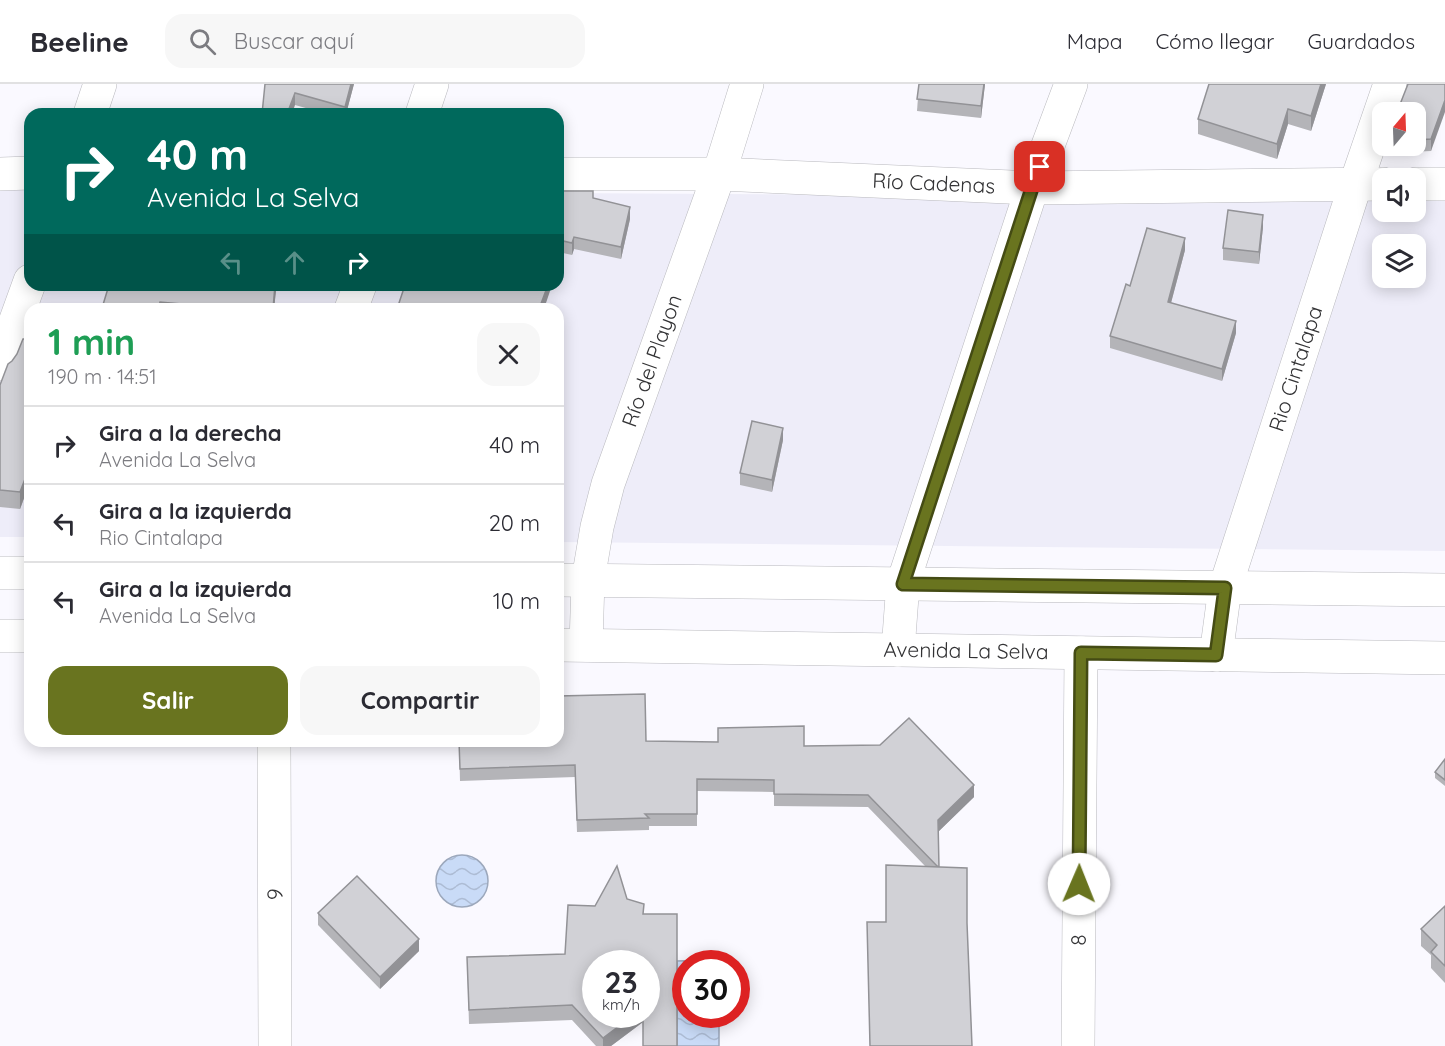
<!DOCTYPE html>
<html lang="es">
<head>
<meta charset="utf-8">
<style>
  body { margin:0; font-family:Quicksand,sans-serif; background:#f7f7f7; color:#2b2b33; height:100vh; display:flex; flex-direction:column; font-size:22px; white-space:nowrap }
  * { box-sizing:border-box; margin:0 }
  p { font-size:20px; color:#7c7c81 }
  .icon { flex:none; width:33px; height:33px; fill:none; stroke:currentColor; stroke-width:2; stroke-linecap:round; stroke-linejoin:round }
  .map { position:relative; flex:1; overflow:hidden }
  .drawer { position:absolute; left:24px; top:219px; width:540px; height:444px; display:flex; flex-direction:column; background:#fff; border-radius:18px; box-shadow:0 3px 15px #0003 }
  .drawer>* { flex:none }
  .guide { position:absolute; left:24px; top:24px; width:540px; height:183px; border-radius:18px; box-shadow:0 3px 15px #0003; background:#00695c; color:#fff; overflow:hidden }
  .needle { width:39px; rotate:19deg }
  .controls { position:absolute; left:1372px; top:18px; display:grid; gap:12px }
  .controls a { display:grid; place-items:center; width:54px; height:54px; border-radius:12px; background:#fff; box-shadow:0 3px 15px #0003; font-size:30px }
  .speed { position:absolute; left:582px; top:866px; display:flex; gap:12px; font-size:30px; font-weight:700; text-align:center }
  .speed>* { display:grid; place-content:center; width:78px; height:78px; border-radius:50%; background:#fff; box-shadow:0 3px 15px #0003; line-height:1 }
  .speed small { font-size:15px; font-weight:400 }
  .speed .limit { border:9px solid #d22; background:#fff; color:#111 }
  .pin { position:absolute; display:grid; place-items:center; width:51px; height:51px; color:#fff; margin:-26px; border-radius:12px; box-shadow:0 3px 9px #0006 }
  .me { position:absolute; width:66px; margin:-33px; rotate:1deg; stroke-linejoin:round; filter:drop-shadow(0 0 4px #0008) }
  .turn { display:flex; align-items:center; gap:21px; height:126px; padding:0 24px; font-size:27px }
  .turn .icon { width:78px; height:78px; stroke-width:2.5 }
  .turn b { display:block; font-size:42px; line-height:51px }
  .lanes { display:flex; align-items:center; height:57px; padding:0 24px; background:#0003; justify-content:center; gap:30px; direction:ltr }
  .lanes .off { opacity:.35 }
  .round { display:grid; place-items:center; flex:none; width:63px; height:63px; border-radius:18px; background:#f7f7f7 }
  .headline { display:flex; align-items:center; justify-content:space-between; height:102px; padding:0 24px }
  h1 { font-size:36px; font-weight:700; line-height:45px; color:#1e9e55 }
  .cta { display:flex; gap:12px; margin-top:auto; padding:12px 24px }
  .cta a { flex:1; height:69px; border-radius:18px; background:#69741f; color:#fff; font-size:24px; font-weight:700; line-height:69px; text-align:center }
  .cta a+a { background:#f7f7f7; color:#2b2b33 }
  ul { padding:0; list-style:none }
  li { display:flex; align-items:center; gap:18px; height:78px; padding:0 24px; border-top:2px solid #e1e1e2 }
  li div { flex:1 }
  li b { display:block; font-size:22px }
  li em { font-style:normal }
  header { display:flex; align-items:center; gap:36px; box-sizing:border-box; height:84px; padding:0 30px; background:#fff; border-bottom:2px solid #e1e1e2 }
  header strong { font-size:28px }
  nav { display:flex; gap:33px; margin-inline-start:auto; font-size:21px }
  .search { width:420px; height:54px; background:#f7f7f7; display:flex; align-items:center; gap:15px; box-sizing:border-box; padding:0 21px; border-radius:18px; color:#7c7c81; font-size:22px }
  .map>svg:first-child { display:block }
</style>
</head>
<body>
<header>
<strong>Beeline</strong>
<div class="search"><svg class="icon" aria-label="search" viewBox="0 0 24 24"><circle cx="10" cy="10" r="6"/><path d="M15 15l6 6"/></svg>Buscar aquí</div>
<nav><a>Mapa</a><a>Cómo llegar</a><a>Guardados</a></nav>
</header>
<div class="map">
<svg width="1445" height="962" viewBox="0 0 1445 962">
  <defs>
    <pattern id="water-waves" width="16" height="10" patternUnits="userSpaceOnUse" patternTransform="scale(1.5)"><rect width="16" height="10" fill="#c9dbf7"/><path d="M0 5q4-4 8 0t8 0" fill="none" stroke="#adbcd4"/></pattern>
  </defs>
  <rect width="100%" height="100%" fill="#faf9ff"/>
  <path fill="#eeedf9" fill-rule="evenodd" d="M0,105H30V201H558V109L1383,114V128H1416V115H1445V467L558,458V225H30V453H0ZM1383,160H1416V194H1383Z"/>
  <g fill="url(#water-waves)" stroke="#9ca8bc" stroke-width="1.5">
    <circle cx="462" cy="797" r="26"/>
    <polygon points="718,876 718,879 686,879 686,930 719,930 719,962 677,962 677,877"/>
  </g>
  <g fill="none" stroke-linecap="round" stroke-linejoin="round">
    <g stroke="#b9b9be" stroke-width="34">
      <g id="street">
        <polyline points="90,30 100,0"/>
        <polyline points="422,30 432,0"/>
        <polyline points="0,90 30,89"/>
        <path id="s1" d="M558,90H719L1032,104L1383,100"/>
        <polyline points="1416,100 1445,100"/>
        <polyline points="351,225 360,201"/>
        <polyline points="0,280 30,197"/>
        <path id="s2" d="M586,561L588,496L597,443L608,400L719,90L747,0"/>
        <polyline points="898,566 903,499 1032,104 1071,0"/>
        <path id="s3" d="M1216,571L1225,504L1356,99L1390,0"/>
        <path id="s4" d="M274,657L275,962"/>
        <path id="s5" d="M1078,962L1081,569"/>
      </g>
    </g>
    <g stroke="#b9b9be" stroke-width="34">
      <g id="secondary">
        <polyline points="0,489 30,489"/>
        <polyline points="558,496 1445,506"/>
        <polyline points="0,552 30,552"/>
        <path id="s6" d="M558,561L1445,574"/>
      </g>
    </g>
    <use href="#street" stroke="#fff" stroke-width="33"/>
    <use href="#secondary" stroke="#fff" stroke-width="33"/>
  </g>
  <g fill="#b4b4b8">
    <polygon points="265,0 354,0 346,30 327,30 295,21"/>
    <polygon points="919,0 985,0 981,34 917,27"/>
    <polygon points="1326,0 1311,47 1288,40 1277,75 1198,50 1198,35"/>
    <polygon points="1445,0 1431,67 1387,69 1387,62 1416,62 1416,28"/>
    <polygon points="558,107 593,114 630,135 621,175 574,165 572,171 563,169"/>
    <polygon points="1263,143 1259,180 1223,176 1223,164"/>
    <polygon points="1185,166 1171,219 1236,249 1222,297 1110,264 1110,252 1130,202"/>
    <polygon points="109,201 296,201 295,205 276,204 274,225 102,225"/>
    <polygon points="30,255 30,398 20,425 0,423 0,301 12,277"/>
    <polygon points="783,356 772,408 740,401 740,389"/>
    <polygon points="459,657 646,657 804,662 974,713 938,748 939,783 967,839 972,962 870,962 867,838 886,838 925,782 868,723 774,722 774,708 697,707 697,742 649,742 649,746 577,748 575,693 460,697"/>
    <polygon points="1445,675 1445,702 1435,694 1435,688"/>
    <polygon points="1445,822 1445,899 1431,884 1431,871 1421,862 1421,845"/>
    <polygon points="318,829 419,867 380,905 318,841"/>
    <polygon points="565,870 643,938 611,962 596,962 572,936 469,940 467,873"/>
  </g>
  <g fill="#929296">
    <polygon points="351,0 354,0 346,30 345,30 345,23"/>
    <polygon points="984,0 985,0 981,34 981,22"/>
    <polygon points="1321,0 1326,0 1311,47 1311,32"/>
    <polygon points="295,9 295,21 292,30 287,30"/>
    <polygon points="1445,16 1445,28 1431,67 1431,55"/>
    <polygon points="1288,25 1288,40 1277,75 1277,60"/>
    <polygon points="630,123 630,135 621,175 621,163"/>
    <polygon points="1263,131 1263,143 1259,180 1259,168"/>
    <polygon points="574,153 574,165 572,171 572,159"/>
    <polygon points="1185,154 1185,166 1168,230 1168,218"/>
    <polygon points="563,157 563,169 558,183 558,171"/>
    <polygon points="275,201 276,207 274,225 273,225"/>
    <polygon points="548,201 552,201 544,225 539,225"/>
    <polygon points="1236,237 1236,249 1222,297 1222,285"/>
    <polygon points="783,344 783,356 772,408 772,396"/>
    <polygon points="30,382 30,398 20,425 20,408"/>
    <polygon points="974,701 974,713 938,748 938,736"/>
    <polygon points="419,855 419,867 380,905 380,893"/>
    <polygon points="635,930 643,930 643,938 611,962 603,962 603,954"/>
  </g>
  <g fill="#d1d1d6" stroke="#929296" stroke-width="1.5">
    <polygon points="265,0 351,0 345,23 295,9 287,30 262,30"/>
    <polygon points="919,0 984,0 981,22 917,15"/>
    <polygon points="1209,0 1321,0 1311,32 1288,25 1277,60 1198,35"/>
    <polygon points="1408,0 1445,0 1445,16 1431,55 1416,56 1416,28 1397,28"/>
    <polygon points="558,107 593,107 593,114 630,123 621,163 574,153 572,159 563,157 558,171"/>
    <polygon points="1228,126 1263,131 1259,168 1223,164"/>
    <polygon points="1147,144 1185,154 1168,218 1236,237 1222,285 1110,252 1126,200 1130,202"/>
    <polygon points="109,201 275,201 273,225 238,225 160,218 158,225 106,225 102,224"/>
    <polygon points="405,201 548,201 539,225 397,225"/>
    <polygon points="23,255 30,255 30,382 20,408 0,406 0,301 8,280 12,277 17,270"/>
    <polygon points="752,337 783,344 772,396 740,389"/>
    <polygon points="645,610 646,657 718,658 718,644 804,642 804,662 880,661 909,634 974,701 938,736 939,783 937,782 868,711 774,710 774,696 697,695 697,730 645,730 649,734 577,736 575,681 460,685 459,657 558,657 558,612"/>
    <polygon points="1445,675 1445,696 1435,688"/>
    <polygon points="886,781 967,784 967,839 972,962 870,962 867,838 886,838"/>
    <polygon points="617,782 627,815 644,820 643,830 677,830 677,962 643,962 643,930 646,930 646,879 596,879 596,930 635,930 603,954 572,921 469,926 467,873 565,870 568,821 595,822"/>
    <polygon points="357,792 419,855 380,893 318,829"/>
    <polygon points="1445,822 1445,882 1431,868 1437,861 1421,845"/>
  </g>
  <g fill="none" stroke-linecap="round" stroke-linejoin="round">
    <g stroke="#444b14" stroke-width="15">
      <polyline id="route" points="1040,83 1032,104 903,500 1225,504 1216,571 1081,569 1079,800"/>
    </g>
    <use href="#route" stroke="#69741f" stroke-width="10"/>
  </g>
  <g text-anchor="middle" stroke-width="4.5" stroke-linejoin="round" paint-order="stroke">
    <g font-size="21" fill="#323234" stroke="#fff">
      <text dy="7" stroke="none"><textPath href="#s1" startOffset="376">Río Cadenas</textPath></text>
      <text dy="7" stroke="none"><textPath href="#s2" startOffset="294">Río del Playon</textPath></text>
      <text dy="7" stroke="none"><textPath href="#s3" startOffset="298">Rio Cintalapa</textPath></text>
      <text dy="7" stroke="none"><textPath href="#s6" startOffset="408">Avenida La Selva</textPath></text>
      <text dy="7" stroke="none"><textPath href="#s4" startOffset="153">6</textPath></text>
      <text dy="7" stroke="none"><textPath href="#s5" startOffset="106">8</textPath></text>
    </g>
  </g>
</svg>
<div class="controls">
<a><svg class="needle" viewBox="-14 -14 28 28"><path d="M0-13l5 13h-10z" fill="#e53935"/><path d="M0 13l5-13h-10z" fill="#7c7c81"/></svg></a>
<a><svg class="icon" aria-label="sound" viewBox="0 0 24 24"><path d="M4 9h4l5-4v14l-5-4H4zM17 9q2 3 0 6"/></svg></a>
<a><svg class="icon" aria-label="layers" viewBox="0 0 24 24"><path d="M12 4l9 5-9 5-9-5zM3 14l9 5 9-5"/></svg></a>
</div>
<div class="speed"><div>23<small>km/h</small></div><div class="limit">30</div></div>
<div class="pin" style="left:1040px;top:83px;background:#d93025"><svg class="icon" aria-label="arrive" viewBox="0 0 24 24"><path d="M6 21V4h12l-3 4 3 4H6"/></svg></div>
<svg class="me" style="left:1079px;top:800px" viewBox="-20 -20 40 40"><circle r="19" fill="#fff"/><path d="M0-13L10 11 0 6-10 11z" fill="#69741f"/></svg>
<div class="guide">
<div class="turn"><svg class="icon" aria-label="right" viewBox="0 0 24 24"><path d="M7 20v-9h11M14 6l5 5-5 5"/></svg><div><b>40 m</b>Avenida La Selva</div></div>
<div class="lanes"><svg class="icon off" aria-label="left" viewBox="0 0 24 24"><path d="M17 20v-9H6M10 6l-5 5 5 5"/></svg><svg class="icon off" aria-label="ahead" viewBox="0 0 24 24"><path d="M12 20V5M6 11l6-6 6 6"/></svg><svg class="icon" aria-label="right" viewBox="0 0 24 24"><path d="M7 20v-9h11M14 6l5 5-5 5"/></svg></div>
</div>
<section class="drawer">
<div class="headline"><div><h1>1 min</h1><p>190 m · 14:51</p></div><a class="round"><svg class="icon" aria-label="close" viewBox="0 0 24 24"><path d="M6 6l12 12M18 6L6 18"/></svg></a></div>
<ul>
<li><svg class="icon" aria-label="right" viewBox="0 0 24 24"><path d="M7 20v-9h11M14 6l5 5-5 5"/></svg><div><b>Gira a la derecha</b><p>Avenida La Selva</p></div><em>40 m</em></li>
<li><svg class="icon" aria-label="left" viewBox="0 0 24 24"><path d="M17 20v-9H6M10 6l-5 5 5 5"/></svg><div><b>Gira a la izquierda</b><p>Rio Cintalapa</p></div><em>20 m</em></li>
<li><svg class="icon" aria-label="left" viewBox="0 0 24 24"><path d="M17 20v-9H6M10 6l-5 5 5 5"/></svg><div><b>Gira a la izquierda</b><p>Avenida La Selva</p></div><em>10 m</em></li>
</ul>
<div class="cta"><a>Salir</a><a>Compartir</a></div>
</section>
</div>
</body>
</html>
